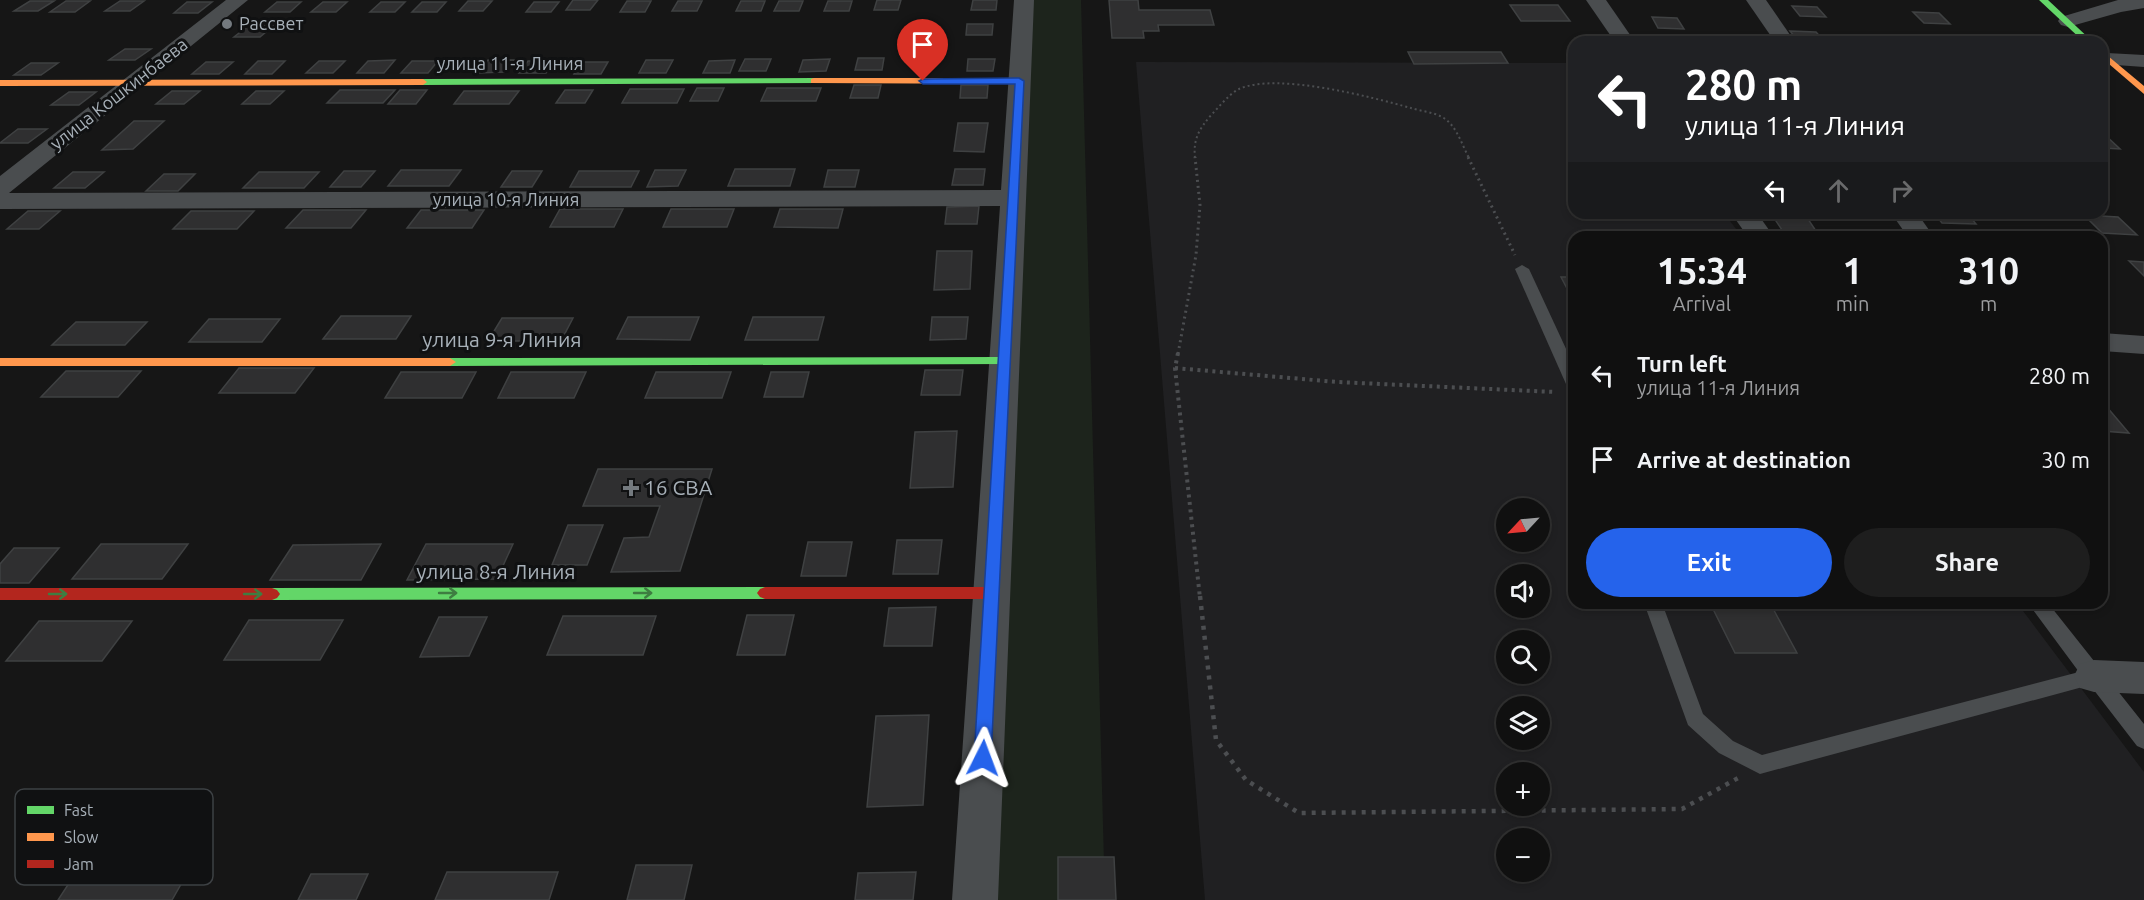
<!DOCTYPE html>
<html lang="en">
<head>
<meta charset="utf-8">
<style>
  body { margin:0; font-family:Ubuntu,sans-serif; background:#1e1e1e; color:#f1f3f6; height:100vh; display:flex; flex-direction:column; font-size:22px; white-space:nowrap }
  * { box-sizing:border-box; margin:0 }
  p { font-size:20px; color:#9c9d9f }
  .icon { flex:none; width:33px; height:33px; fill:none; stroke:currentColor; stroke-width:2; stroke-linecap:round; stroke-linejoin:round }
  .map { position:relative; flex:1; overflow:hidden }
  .details { position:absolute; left:1568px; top:231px; width:540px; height:378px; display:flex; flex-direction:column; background:#101010; border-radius:18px; box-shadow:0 3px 9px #0003,0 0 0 2px #303030 }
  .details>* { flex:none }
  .top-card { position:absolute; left:1568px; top:36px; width:540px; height:183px; border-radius:18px; box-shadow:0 3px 9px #0003,0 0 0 2px #303030; background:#202124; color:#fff; overflow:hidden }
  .needle { width:39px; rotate:244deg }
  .fabs { position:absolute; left:1496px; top:498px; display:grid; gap:12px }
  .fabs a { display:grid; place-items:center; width:54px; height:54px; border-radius:50%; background:#101010; box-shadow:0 3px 9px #0003,0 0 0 2px #303030; font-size:30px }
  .pin { position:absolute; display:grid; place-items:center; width:51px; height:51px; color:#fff; margin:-62px -26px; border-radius:50% 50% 50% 0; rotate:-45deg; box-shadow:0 0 6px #0007 }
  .pin .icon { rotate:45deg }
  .me { position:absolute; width:66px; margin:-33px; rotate:3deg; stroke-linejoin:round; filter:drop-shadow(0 0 4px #0008) }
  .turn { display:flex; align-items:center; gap:21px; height:126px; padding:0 18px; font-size:27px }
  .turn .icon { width:78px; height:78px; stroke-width:2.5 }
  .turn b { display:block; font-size:42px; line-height:51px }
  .lanes { display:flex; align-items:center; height:57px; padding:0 18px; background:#0003; justify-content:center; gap:30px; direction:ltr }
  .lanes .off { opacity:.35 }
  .eta { display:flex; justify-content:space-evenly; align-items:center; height:102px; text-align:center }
  .eta b { font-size:36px; font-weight:700; line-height:42px }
  .action { display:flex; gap:12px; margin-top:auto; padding:12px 18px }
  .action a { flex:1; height:69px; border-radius:36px; background:#2563eb; color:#fff; font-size:24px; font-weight:700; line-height:69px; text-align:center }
  .action a+a { background:#1e1e1e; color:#f1f3f6 }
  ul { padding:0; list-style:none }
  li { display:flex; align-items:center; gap:18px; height:84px; padding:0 18px }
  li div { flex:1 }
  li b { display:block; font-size:22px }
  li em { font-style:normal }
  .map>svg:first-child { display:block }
</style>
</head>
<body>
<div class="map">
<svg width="2144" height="900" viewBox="0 0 2144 900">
  <rect width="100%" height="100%" fill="#161616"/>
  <path fill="#202022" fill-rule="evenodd" d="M1136,62L1573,63L1574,213H1724L1742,237H1574V603H2017L2144,772V900H1205ZM1506,508H1539V542H1506ZM1506,574H1539V608H1506ZM1506,640H1539V674H1506ZM1506,706H1539V740H1506ZM1506,772H1539V806H1506ZM1506,838H1539V872H1506Z"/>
  <polygon fill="#1d241c" points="1030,0 1081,0 1105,900 993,900"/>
  <g fill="#2f2f30" stroke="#3f4142" stroke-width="1.5">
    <polygon points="573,0 598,0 590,10 566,10"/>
    <polygon points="877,0 901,0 898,10 874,10"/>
    <polygon points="973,0 997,0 996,10 971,10"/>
    <polygon points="1109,0 1138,0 1139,10 1210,10 1214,25 1158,25 1159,31 1143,31 1144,38 1112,38"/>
    <polygon points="30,1 54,1 38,11 14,11"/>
    <polygon points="66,1 90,1 75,12 50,12"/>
    <polygon points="120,1 144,1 130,11 105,11"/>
    <polygon points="468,1 492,1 483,11 459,11"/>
    <polygon points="627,1 651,1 645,12 620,12"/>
    <polygon points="678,1 702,1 697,11 672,11"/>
    <polygon points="741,1 765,1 761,11 736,11"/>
    <polygon points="779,1 803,1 799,11 774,11"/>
    <polygon points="828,1 852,1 849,11 824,11"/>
    <polygon points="187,2 212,2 198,13 174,13"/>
    <polygon points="277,2 301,2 290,12 265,12"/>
    <polygon points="323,2 347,2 336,12 311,12"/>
    <polygon points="381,2 405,2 395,12 370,12"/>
    <polygon points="422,2 446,2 437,12 412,12"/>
    <polygon points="534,2 559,2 551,12 526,12"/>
    <polygon points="1510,5 1558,5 1570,21 1521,21"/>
    <polygon points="1792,6 1817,7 1826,17 1800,16"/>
    <polygon points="1913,12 1939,13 1950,24 1924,23"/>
    <polygon points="1652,17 1677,18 1684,29 1658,28"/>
    <polygon points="967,24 993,24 992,35 966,35"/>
    <polygon points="248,26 273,26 260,37 234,37"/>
    <polygon points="1790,31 1816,32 1825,42 1799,42"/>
    <polygon points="125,49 151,49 135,60 109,60"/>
    <polygon points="1408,52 1501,52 1508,63 1414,64"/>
    <polygon points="858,58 884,58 882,70 855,70"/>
    <polygon points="745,59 771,59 766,71 739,71"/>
    <polygon points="830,59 826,71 799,72 803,60"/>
    <polygon points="968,59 995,59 993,71 967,71"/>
    <polygon points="395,60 384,73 357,73 368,61"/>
    <polygon points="488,60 515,60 505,72 478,73"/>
    <polygon points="646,60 673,60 666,73 639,73"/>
    <polygon points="735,60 730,73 703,73 709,61"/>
    <polygon points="258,61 285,61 272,74 245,74"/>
    <polygon points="319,61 345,61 333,73 306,73"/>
    <polygon points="412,61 438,61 428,73 401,73"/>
    <polygon points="528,61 554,61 546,73 519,73"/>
    <polygon points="206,62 233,62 219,74 192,74"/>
    <polygon points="582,62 608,62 601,74 574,74"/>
    <polygon points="31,63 58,63 41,75 14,75"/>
    <polygon points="854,85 881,85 878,98 850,98"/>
    <polygon points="961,85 988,85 987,98 960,98"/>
    <polygon points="697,88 724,88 718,101 690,101"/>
    <polygon points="767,88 821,88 816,101 761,101"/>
    <polygon points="630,89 684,89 677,103 622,103"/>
    <polygon points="340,90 395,90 383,103 327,103"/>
    <polygon points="400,90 427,90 416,104 388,104"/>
    <polygon points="565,90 593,90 585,103 556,103"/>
    <polygon points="172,91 200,91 184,104 156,104"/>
    <polygon points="256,91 284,91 270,104 242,104"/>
    <polygon points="464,91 519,91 509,104 454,104"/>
    <polygon points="69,92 96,92 79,105 51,105"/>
    <polygon points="134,121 164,121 133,149 102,150"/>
    <polygon points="958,123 988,123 984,152 954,151"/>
    <polygon points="18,129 47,129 28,143 0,143"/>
    <polygon points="2102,134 2104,134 2120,149 2102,148"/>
    <polygon points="735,169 795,169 790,186 728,186"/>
    <polygon points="955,169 985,169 983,185 952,185"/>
    <polygon points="401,170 461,170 449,186 388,186"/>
    <polygon points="655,170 686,170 678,186 647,187"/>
    <polygon points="828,170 859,170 855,187 824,187"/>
    <polygon points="344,171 375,171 361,187 330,187"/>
    <polygon points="512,171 542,171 532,187 501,187"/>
    <polygon points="579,171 639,171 631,187 570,187"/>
    <polygon points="73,172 104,172 85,188 54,188"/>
    <polygon points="259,172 319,172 304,188 243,188"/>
    <polygon points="164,174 195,174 178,191 146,191"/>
    <polygon points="979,206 977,224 945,224 947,207"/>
    <polygon points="560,209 623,209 614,227 550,227"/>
    <polygon points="671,209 734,209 727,227 663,227"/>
    <polygon points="780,209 843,209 838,228 774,227"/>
    <polygon points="303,210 366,210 351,228 286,228"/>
    <polygon points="421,210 484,210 472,228 407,228"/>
    <polygon points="28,211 60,211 39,229 7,229"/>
    <polygon points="191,211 254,211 237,229 173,229"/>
    <polygon points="1934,213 1967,213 1976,224 1942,223"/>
    <polygon points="2084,215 2118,217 2137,235 2102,233"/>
    <polygon points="1774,218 1808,219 1820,237 1786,236"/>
    <polygon points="937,251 972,251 970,289 934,290"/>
    <polygon points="2129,261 2144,262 2144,276"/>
    <polygon points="1561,277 1574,277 1574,302"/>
    <polygon points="341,316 411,316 396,339 323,339"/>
    <polygon points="628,317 699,317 690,340 617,339"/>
    <polygon points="753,317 824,317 818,340 745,340"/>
    <polygon points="932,317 968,317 966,339 930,340"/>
    <polygon points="502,318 573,318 561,341 488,341"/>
    <polygon points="209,319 280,319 262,342 189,342"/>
    <polygon points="76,322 147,322 125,345 52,345"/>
    <polygon points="239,368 314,368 295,393 219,393"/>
    <polygon points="925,370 963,370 960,395 921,395"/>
    <polygon points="66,371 141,371 118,397 41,397"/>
    <polygon points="401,372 476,372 462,398 385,398"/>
    <polygon points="511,372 586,372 574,398 498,398"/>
    <polygon points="656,372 731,372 722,398 645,398"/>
    <polygon points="771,372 809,372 803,397 764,397"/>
    <polygon points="2102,405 2106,406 2129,433 2102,431"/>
    <polygon points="957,431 953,487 910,488 915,432"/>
    <polygon points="598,469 712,469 680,571 611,572 624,538 649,537 660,506 583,506"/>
    <polygon points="568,525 603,525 587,565 552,565"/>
    <polygon points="897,540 942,540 938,574 893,574"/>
    <polygon points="808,542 852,542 846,576 801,576"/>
    <polygon points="101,544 188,544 162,579 72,579"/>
    <polygon points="381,544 361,580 270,580 293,545"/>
    <polygon points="426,544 513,544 497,579 407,580"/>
    <polygon points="14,548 59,548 29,583 0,583 0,564"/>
    <polygon points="1710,603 1770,603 1797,653 1735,653"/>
    <polygon points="936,607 932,646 884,646 889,608"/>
    <polygon points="747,615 794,615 785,655 737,655"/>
    <polygon points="563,616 656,616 643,655 547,655"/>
    <polygon points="439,617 487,617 469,656 420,657"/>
    <polygon points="249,620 343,620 320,660 224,660"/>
    <polygon points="39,621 132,621 102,661 6,661"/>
    <polygon points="929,715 923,805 867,807 876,716"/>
    <polygon points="1058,857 1114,857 1116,900 1058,900"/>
    <polygon points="636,865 692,865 684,900 627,900"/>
    <polygon points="77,871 188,872 172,900 58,900"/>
    <polygon points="447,872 558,872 549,900 435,900"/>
    <polygon points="916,872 913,900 855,900 858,873"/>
    <polygon points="311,874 368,874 356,900 298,900"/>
  </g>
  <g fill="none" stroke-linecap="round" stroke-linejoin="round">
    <path stroke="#4c4e51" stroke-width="2" stroke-dasharray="2 3" stroke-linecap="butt" d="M1195,158C1193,139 1199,129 1212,114C1220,106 1229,94 1239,89C1277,72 1371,97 1411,108C1420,111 1433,112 1442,117C1456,124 1462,145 1469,158"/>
    <g stroke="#4c4e51" stroke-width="3" stroke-dasharray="2 4" stroke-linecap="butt">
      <polyline points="1468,157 1515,255"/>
      <polyline points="1178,354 1196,255 1200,205 1195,157"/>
    </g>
    <g stroke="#4c4e51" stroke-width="4" stroke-dasharray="3 4.5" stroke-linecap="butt">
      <polyline points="1178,353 1175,368 1200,598"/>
      <polyline points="1175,368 1337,382 1555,392"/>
    </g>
    <polyline stroke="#4c4e51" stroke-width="4.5" stroke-dasharray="4 6" stroke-linecap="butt" points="1200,596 1216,740 1246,780 1299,813 1682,809 1738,778"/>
    <g fill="#4a4d4f" fill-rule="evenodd">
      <polygon points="1522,265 1529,269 1574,366 1574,389 1566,384 1515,269"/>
      <polygon points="1644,603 1662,603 1703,714 1733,741 1762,755 2079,672 2028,603 2048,603 2144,724 2144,749 2137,746 2090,685 1760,774 1719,753 1688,725"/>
    </g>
    <g fill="#4a4d4f" fill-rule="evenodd">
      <polygon points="226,0 248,0 9,193 1001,190 1014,0 1034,0 998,900 952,900 1000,206 0,209 0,176"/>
      <polygon points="1586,0 1606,0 1635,42 1615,42"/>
      <polygon points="1746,0 1766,0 1795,42 1775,42"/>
      <polygon points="2118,0 2144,0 2144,8 2121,12 2068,27 2061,25 2058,21 2061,17"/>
      <polygon points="2107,53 2144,55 2144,67 2102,64 2102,54"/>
      <polygon points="1731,213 1757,213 1774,237 1748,237"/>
      <polygon points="1891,213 1917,213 1934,237 1908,237"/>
      <polygon points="2102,333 2144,336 2144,354 2102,351"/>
      <polygon points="2094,660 2144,662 2144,694 2094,692 2080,688 2074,676 2080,664"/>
    </g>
    <g fill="#63d668" fill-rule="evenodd">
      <polygon points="2039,0 2048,0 2093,42 2084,42"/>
      <polygon points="814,78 817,79 817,83 423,85 419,82 423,79"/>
      <polygon points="1004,357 1010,361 1008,364 450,366 444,362 450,358"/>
      <polygon points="765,587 770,589 773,593 770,597 765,599 272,600 267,598 264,594 267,590 272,588"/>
    </g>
    <g fill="#ff974d" fill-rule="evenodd">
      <polygon points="2102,51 2144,86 2144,94 2102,58"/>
      <polygon points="814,78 1019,78 1023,81 1019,84 811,83 811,79"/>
      <polygon points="0,80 423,79 427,82 423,85 0,86"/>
      <polygon points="0,358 450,358 456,362 450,366 0,366"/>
    </g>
    <g fill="#b3261e" fill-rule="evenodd">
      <polygon points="765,587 992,587 997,589 1000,593 997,597 992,599 765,599 760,597 757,593 760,589"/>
      <polygon points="0,588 272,588 277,590 280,594 277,598 272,600 0,600"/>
    </g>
  </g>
  <defs><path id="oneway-shaft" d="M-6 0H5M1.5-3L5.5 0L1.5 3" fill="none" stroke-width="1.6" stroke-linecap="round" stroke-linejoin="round" transform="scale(1.5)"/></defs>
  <g stroke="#3e7d41">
    <use href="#oneway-shaft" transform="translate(448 593)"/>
    <use href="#oneway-shaft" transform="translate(643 593)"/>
    <use href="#oneway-shaft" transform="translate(58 594)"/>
    <use href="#oneway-shaft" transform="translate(253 594)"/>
  </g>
  <polygon fill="#2563eb" stroke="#184099" stroke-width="1.5" points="1019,78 1024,81 991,758 989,764 983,766 976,764 974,758 1015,84 923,84 919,81 923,79"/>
  <g fill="#747a7f" stroke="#101112" stroke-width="2">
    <circle cx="227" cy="24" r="6"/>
    <path d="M628 479h6v6h6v6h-6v6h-6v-6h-6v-6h6z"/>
  </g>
  <g text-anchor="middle" stroke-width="6" stroke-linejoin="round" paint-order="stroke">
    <g font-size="18" fill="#a7b0b8" stroke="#101112" text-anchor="start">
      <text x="239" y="30">Рассвет</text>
    </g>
    <g font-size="18" fill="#a7b0b8" stroke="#101112">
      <text x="510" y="70">улица 11-я Линия</text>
      <text transform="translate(119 94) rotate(-38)" y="6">улица Кошкинбаева</text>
      <text x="506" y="206">улица 10-я Линия</text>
    </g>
    <g font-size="21" fill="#a7b0b8" stroke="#101112">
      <text x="502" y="347">улица 9-я Линия</text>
      <text x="496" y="579">улица 8-я Линия</text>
    </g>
    <g font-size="21" fill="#a7b0b8" stroke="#101112" text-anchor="start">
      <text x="644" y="495">16 СВА</text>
    </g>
  </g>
  <rect x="15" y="789" width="198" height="96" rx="9" fill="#101112" stroke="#3d4144" stroke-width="1.5"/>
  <rect x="27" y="806" width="27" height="8" fill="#63d668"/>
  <rect x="27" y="833" width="27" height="8" fill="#ff974d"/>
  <rect x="27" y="860" width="27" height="8" fill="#b3261e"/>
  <g font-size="16" fill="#a7b0b8">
    <text x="64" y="816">Fast</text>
    <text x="64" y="843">Slow</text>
    <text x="64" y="870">Jam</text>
  </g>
</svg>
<div class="fabs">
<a><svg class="needle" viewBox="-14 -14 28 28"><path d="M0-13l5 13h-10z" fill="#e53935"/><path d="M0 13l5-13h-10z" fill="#9c9d9f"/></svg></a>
<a><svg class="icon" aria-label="sound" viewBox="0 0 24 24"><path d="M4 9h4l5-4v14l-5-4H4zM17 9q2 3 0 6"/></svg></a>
<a><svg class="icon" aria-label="search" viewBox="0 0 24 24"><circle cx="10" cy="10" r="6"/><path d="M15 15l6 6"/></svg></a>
<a><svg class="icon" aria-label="layers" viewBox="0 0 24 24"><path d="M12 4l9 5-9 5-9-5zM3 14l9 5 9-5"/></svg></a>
<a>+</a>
<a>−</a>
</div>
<div class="pin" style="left:923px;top:81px;background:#d93025"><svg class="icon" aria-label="arrive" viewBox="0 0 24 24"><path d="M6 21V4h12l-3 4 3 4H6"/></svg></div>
<svg class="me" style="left:983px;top:758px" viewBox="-20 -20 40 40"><path d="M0-17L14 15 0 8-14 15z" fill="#2563eb" stroke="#fff" stroke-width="4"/></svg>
<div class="top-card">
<div class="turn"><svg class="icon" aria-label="left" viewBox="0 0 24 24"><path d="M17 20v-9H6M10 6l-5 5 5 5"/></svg><div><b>280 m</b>улица 11-я Линия</div></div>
<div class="lanes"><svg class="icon" aria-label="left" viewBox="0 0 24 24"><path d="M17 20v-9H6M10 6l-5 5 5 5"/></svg><svg class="icon off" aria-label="ahead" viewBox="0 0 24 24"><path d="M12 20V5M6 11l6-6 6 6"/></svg><svg class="icon off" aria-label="right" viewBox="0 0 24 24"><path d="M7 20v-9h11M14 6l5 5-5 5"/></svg></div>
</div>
<section class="details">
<div class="eta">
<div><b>15:34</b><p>Arrival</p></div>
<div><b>1</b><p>min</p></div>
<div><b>310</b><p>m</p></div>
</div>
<ul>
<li><svg class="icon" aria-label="left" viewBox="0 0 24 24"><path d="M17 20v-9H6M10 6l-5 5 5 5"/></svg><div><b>Turn left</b><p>улица 11-я Линия</p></div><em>280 m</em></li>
<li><svg class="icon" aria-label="arrive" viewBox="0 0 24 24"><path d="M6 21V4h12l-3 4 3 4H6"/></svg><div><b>Arrive at destination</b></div><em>30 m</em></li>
</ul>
<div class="action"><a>Exit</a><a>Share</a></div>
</section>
</div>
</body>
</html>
